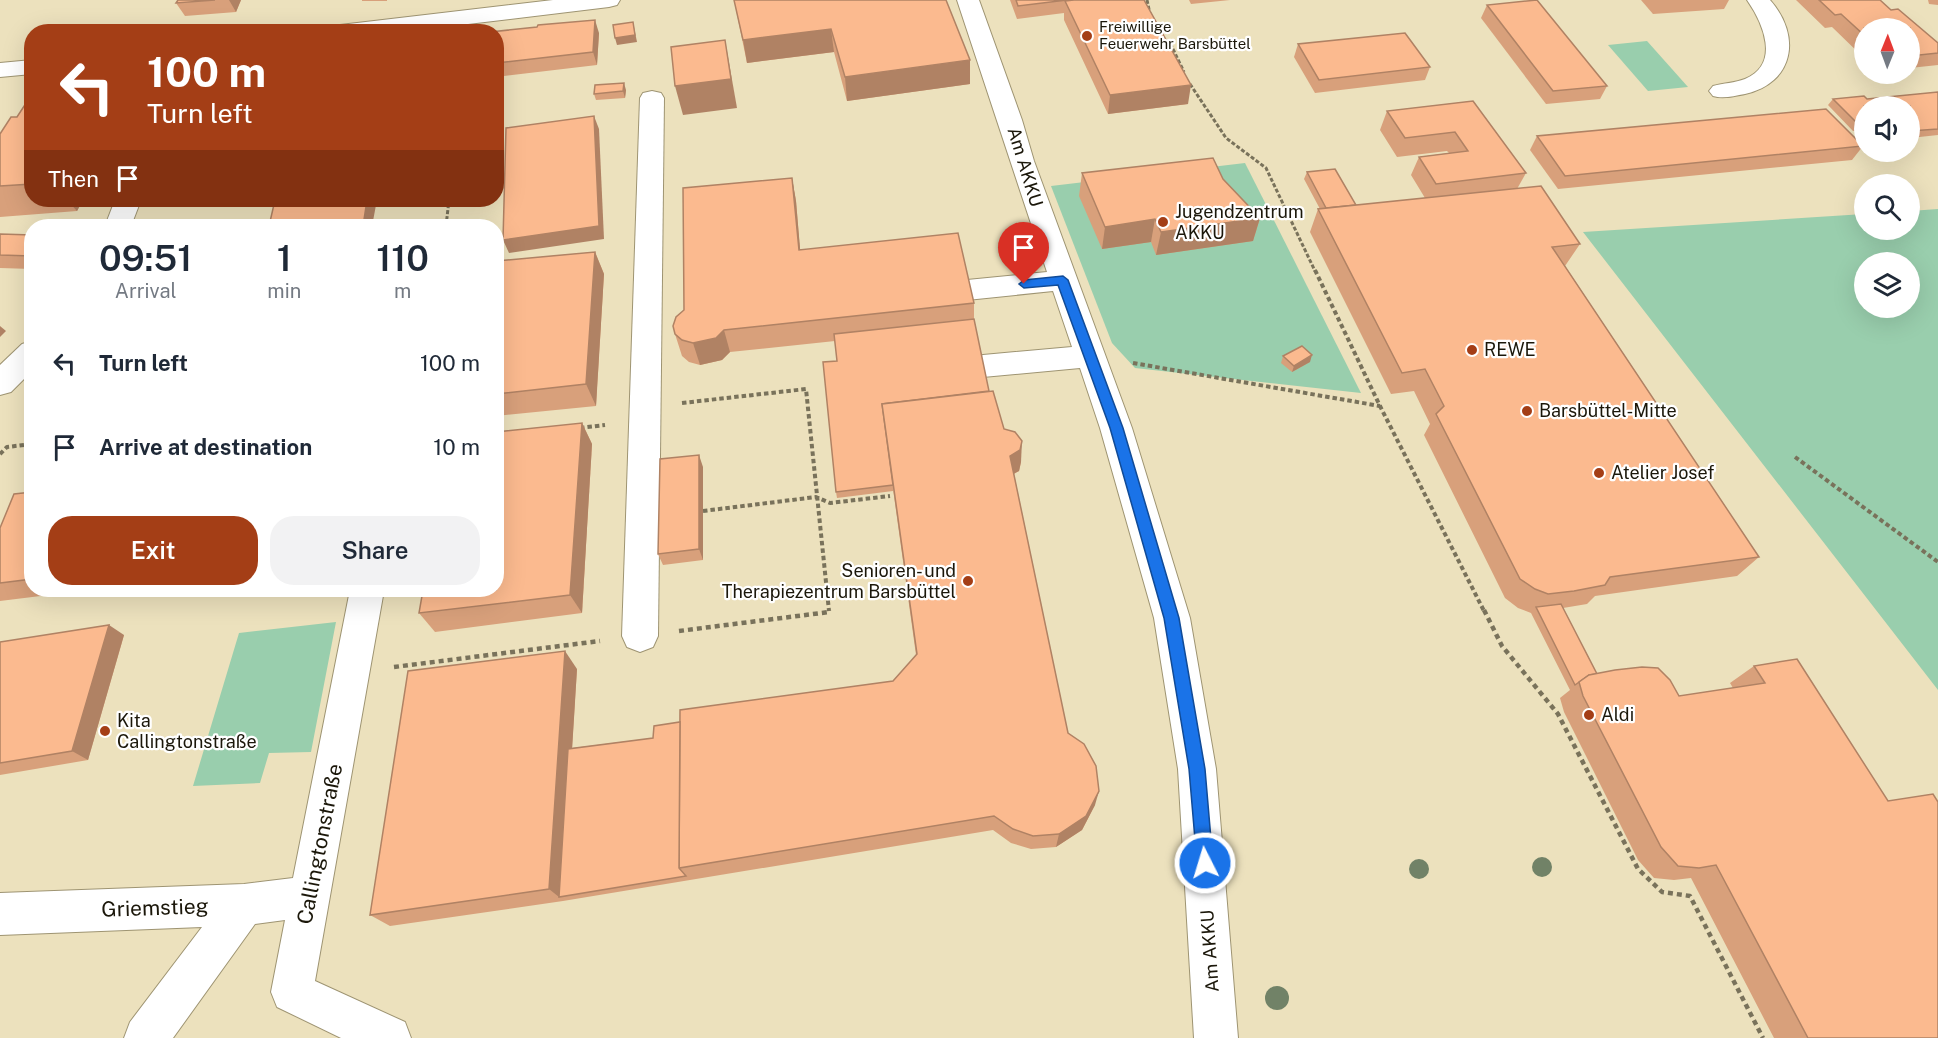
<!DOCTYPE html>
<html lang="en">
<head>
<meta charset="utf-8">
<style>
  body { margin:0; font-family:"Public Sans",sans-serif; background:#f2f2f3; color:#1f2937; height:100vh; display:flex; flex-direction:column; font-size:22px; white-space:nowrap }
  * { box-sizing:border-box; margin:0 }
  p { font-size:20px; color:#747a83 }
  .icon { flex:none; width:33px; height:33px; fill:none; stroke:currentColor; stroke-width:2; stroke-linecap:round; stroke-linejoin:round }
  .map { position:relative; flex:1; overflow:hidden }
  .side { position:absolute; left:24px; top:219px; width:480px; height:378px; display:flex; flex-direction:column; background:#fff; border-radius:24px; box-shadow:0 6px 24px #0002 }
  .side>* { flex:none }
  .hud { position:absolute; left:24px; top:24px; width:480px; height:183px; border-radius:24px; box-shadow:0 6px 24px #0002; background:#a43e16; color:#fff; overflow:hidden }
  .needle { width:39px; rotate:1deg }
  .fabs { position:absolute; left:1854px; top:18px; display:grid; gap:12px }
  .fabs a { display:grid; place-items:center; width:66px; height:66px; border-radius:50%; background:#fff; box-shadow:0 6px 24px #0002; font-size:30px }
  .pin { position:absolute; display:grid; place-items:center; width:51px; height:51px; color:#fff; margin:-62px -26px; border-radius:50% 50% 50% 0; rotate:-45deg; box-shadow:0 0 6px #0007 }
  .pin .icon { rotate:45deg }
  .me { position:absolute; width:66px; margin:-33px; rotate:355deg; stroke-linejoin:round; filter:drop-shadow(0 0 4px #0008) }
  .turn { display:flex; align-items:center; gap:21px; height:126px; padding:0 24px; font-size:27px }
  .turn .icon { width:78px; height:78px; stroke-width:2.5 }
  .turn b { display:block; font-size:42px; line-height:51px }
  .then { display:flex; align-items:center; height:57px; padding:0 24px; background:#0003; gap:12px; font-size:22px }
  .eta { display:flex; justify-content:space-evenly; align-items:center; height:102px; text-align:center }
  .eta b { font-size:36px; font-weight:600; line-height:42px }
  .button { display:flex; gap:12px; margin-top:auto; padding:12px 24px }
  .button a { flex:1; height:69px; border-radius:24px; background:#a43e16; color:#fff; font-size:24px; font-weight:600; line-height:69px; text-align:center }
  .button a+a { background:#f2f2f3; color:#1f2937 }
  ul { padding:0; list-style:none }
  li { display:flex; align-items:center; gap:18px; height:84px; padding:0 24px }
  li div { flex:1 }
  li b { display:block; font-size:22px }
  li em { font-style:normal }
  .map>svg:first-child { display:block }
</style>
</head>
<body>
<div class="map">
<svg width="1938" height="1038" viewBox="0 0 1938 1038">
  <rect width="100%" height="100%" fill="#ece1bd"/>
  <g fill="#99cead" fill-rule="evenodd">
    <polygon points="1647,41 1688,87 1648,91 1608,45"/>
    <polygon points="1245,163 1361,393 1135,368 1112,343 1051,186"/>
    <path d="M1938,209V690L1583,232L1864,214V230H1910V211ZM1910,262V308H1864V262Z"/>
    <polygon points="336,622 311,752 269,753 260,783 193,786 239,633"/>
  </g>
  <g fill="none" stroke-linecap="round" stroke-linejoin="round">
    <g stroke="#9e9472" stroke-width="2">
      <g id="minor">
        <polygon points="553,0 620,0 617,5 609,7 401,32 329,32 332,27 340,25"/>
        <polygon points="957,0 979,0 1022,120 1034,161 1132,428 1190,618 1216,769 1238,1038 1194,1038 1178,769 1154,618 1100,428 1080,368 983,377 972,374 968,366 972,358 983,355 1072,347 1053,291 967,300 957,297 953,290 957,283 967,280 1047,272"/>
        <path d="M1747,0H1770C1802,36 1794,83 1745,94C1734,96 1723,99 1713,96L1709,91L1713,86C1723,83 1735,83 1745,79C1781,64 1763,23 1747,0Z"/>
        <polygon points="32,60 32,74 0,77 0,63"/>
        <polygon points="652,91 661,93 664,98 658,636 653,647 640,652 627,647 622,636 640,98 643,93"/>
        <polygon points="115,200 141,200 131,226 105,226"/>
        <polygon points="32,341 32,371 11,392 0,395 0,365 22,344"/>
        <polygon points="350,590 384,590 315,981 405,1022 411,1038 341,1038 277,1007 271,992 285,920 255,924 173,1038 124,1038 130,1022 202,927 0,935 0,893 244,884 293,878"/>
      </g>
    </g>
    <g stroke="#79725b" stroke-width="3" stroke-dasharray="4 2" stroke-linecap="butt">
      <polyline points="1147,0 1150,14"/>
      <polyline points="1165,40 1172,47 1184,72"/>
      <polyline points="1190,84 1226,138 1266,168 1315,271"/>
      <polyline points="446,226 449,200"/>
    </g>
    <g stroke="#79725b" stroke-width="4" stroke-dasharray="4.5 3" stroke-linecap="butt">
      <polyline points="1315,270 1380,406 1484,611"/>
      <polyline points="1133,363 1380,406"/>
      <polyline points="682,403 806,389 829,611"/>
      <polyline points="580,428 605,425"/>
      <polyline points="0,454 7,447 32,444"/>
      <polyline points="1795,457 1938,562"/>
      <polyline points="703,511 816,497 830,503 890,496"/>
    </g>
    <g stroke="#79725b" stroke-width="4.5" stroke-dasharray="5 4" stroke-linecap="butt">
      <polyline points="1484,610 1502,646 1558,714 1638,869 1662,892 1690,896 1763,1038"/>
      <polyline points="679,631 829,612 829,610"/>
      <polyline points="394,667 600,641"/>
    </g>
    <use href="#minor" fill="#fff" fill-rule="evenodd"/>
  </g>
  <g fill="#718267">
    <circle cx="1542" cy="867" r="10"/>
    <circle cx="1419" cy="869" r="10"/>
    <circle cx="1277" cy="998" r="12"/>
  </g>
  <g fill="#d8a07b">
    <polygon points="178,0 241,0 236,12 185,16 176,3"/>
    <rect x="362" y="0" width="25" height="1"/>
    <polygon points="734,0 970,60 970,84 847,101 834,52 747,63"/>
    <polygon points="1010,0 1144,0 1188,104 1108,114 1064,20 1064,13 1017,19"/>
    <polygon points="1189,0 1230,0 1191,4"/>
    <polygon points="1641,0 1729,0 1724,9 1653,14"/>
    <polygon points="1796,0 1880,0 1891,10 1938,43 1938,65 1910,68 1910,28 1864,28 1864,58 1832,27 1825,28"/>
    <polygon points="1928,0 1938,0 1938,5 1929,4"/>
    <polygon points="1487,5 1607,86 1600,99 1546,104 1481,18"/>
    <polygon points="537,27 599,33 597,65 496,77 496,32"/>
    <polygon points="1298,44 1430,67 1425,80 1315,93 1294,57"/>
    <polygon points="626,90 625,98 596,100 594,94"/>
    <polygon points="1938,92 1938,135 1910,138 1910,106 1864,106 1864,130 1853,131 1828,105 1833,99 1867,99"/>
    <polygon points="32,94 32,200 83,200 77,211 0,217 0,134 17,117"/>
    <polygon points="1473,101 1526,173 1517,189 1580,244 1565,266 1759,557 1737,576 1595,596 1587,604 1563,608 1597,674 1679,696 1733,688 1730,683 1754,666 1797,659 1938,1038 1774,1038 1691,878 1674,880 1654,878 1638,860 1564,712 1560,698 1570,690 1531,613 1518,608 1505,598 1424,435 1430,424 1414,391 1391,394 1310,232 1318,209 1320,209 1304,179 1307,172 1356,205 1425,198 1411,175 1419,157 1449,153 1447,151 1397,157 1380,130 1387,111"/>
    <polygon points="1537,136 1863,146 1852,160 1558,189 1530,150"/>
    <polygon points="1082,173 1223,179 1260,218 1253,241 1156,255 1151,242 1102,249 1079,196"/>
    <polygon points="792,178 796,201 800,249 974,303 974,319 989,391 1004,429 1021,462 1019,471 1014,474 1068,733 1095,805 1082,830 1056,847 1031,849 1011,843 993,830 563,901 390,926 370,915 577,669 572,748 653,738 680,722 893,681 916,655 893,489 893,491 837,498 836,492 837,361 835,341 730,352 722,360 700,365 689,362 682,356 675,334 684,310"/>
    <polygon points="0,234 32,235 32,269 0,268"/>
    <polygon points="595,252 604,274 596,406 496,416 496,261"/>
    <polygon points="1283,356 1310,362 1292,372 1281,363"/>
    <polygon points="582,423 592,444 582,613 435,632 419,613"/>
    <polygon points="703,467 703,560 663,565 658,554"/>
    <polygon points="32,492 32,590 89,590 0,601 0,528"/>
    <polygon points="124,635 88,760 0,775 0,642"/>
  </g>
  <g fill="#b08264">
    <polygon points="229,0 241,0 236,12"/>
    <polygon points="595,20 599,33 597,65 593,52"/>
    <polygon points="633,22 637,42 617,45 615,38"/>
    <polygon points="831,29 834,52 747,63 743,40"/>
    <polygon points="725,40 737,108 683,115 675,86"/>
    <polygon points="970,60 970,84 847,101 845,77"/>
    <polygon points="624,83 626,90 625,98 623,91"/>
    <polygon points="1191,85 1188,104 1108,114 1110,95"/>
    <polygon points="594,116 599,129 604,239 509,253 503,240"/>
    <polygon points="792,178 796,201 802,272 799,250"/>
    <polygon points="67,200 83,200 77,211"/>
    <polygon points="367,200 377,200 372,226 363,226"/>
    <polygon points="1260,218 1253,241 1156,255 1161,232"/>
    <polygon points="1155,219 1151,242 1102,249 1105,227"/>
    <polygon points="595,252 604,274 596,406 586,384"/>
    <polygon points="0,326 6,331 0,337"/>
    <polygon points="724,330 730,352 722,360 700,365 693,343"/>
    <polygon points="1312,355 1310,362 1292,372 1294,366"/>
    <polygon points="582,423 592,444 582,613 570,595"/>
    <polygon points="1022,441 1021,462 1019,471 1009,476 1010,456"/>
    <polygon points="699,455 703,467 703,560 699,549"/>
    <polygon points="109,625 124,635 88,760 72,751"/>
    <polygon points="565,651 577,669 563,897 559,897 549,889"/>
    <polygon points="1099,791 1095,805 1082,830 1056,847 1059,834"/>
  </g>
  <g fill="#fbba8f" stroke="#b08264" stroke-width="1.5">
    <polygon points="178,0 215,0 176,3"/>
    <polygon points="734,0 946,0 970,60 845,77 831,29 743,40"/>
    <polygon points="1016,0 1067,0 1018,6"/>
    <polygon points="1074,0 1144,0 1191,85 1110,95 1065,1"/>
    <polygon points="1537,0 1607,86 1553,91 1487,5"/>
    <polygon points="1819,0 1880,0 1891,10 1898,9 1938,43 1938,53 1910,56 1910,28 1864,28 1864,35 1841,14 1835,15"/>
    <polygon points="595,20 593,52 496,63 496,32 490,32 537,27 538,25"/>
    <polygon points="633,22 635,35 615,38 613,25"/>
    <polygon points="1405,33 1430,67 1319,80 1298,44"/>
    <polygon points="725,40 731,79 675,86 671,47"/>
    <polygon points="624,83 623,91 594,94 595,85"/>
    <polygon points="1938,92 1938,129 1910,131 1910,106 1864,106 1864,123 1858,124 1833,99 1864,96 1867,99"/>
    <polygon points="32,94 32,184 0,186 0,134 11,117 17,117"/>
    <polygon points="1473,101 1526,173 1436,184 1419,157 1468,151 1455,132 1405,138 1387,111"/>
    <polygon points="1826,109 1863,146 1565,176 1537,136"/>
    <polygon points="594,116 599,226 503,240 506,128"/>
    <polygon points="1213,158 1223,179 1260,218 1161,232 1155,219 1105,227 1082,173"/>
    <polygon points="1335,169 1356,205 1326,208 1307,172"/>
    <polygon points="792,178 799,250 958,233 974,303 724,330 716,338 693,343 682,340 675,334 673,326 676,317 684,310 683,188"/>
    <polygon points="1541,186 1580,244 1552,247 1759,557 1610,577 1605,585 1574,591 1548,594 1535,589 1520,579 1436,414 1444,406 1425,369 1402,373 1318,209"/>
    <polygon points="275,200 367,200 363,226 269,226"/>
    <polygon points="0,234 32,235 32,256 0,255"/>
    <polygon points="595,252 586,384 496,394 496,261"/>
    <polygon points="974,319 989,391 882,404 893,485 836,492 823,362 837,361 834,334"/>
    <polygon points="1302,346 1312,355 1294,366 1283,356"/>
    <polygon points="993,391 1004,429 1015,432 1022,441 1020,450 1010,456 1068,733 1084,744 1096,766 1099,791 1086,816 1059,834 1033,836 1013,829 994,816 679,868 680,710 893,681 917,654 882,404"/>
    <polygon points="582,423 570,595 419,613 423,590 496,590 496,432"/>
    <polygon points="699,455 699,549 658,554 660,459"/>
    <polygon points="32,492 32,579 0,583 0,528 14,494"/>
    <polygon points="1561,604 1597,674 1589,675 1575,685 1536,607"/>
    <polygon points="109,625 72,751 0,763 0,642"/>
    <polygon points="565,651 549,889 370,915 408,671"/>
    <polygon points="1797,659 1888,801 1933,794 1938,802 1938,1038 1808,1038 1716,865 1699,868 1678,866 1661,847 1583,696 1579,682 1589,675 1615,670 1642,667 1658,668 1670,680 1679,696 1765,683 1754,666"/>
    <polygon points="680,722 679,868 686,876 559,897 568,749 653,738 654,726"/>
  </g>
  <polygon fill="#1a73e8" stroke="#114b97" stroke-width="1.5" points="1063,276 1068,280 1123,428 1179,618 1205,769 1213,863 1211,869 1205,871 1199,869 1197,863 1189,769 1164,618 1110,428 1058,285 1024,288 1019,284 1024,280"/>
  <g fill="#a43e16" stroke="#fff" stroke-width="2">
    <circle cx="1087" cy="36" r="6"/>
    <circle cx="1163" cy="222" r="6"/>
    <circle cx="1472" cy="350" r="6"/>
    <circle cx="1527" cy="411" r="6"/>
    <circle cx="1599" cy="473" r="6"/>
    <circle cx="968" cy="581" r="6"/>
    <circle cx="1589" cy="715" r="6"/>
    <circle cx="105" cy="731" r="6"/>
  </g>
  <g text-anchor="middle" stroke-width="4.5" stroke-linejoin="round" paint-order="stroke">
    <g font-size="15" fill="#1b170a" stroke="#fff" text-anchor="start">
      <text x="1099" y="32">Freiwillige<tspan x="1099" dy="17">Feuerwehr Barsbüttel</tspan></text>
    </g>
    <g font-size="18" fill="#1b170a" stroke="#fff">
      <text transform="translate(1025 167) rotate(73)" y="6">Am AKKU</text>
      <text transform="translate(1210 951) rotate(-94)" y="6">Am AKKU</text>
    </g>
    <g font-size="18" fill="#1b170a" stroke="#fff" text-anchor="start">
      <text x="1175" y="218">Jugendzentrum<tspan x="1175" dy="21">AKKU</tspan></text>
      <text x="1484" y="356">REWE</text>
      <text x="1539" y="417">Barsbüttel-Mitte</text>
      <text x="1611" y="479">Atelier Josef</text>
      <text x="956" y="577" text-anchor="end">Senioren- und<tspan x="956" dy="21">Therapiezentrum Barsbüttel</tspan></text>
      <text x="1601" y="721">Aldi</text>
      <text x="117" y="727">Kita<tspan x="117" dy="21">Callingtonstraße</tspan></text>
    </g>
    <g font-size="21" fill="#1b170a" stroke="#fff">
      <text transform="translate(320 844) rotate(-79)" y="7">Callingtonstraße</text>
      <text transform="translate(155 908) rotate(-2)" y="7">Griemstieg</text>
    </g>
  </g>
</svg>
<div class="fabs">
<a><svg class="needle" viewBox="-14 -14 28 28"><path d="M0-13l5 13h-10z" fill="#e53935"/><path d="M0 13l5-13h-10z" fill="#747a83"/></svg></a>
<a><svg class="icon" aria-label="sound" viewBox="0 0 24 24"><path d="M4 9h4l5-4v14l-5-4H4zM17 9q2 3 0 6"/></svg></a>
<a><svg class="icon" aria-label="search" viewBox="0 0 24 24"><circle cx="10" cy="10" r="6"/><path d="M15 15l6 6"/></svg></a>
<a><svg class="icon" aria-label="layers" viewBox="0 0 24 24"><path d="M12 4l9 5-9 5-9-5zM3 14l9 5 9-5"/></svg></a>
</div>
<div class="pin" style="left:1024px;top:284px;background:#d93025"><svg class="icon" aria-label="arrive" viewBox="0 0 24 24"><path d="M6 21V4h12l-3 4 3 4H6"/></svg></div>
<svg class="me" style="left:1205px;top:863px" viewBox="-20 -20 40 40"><circle r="17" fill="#1a73e8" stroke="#fff" stroke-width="3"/><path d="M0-11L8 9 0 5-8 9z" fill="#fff"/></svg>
<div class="hud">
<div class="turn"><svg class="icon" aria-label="left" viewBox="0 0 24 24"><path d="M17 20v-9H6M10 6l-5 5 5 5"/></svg><div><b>100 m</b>Turn left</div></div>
<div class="then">Then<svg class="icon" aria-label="arrive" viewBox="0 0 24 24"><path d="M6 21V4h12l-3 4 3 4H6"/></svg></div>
</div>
<section class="side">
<div class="eta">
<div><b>09:51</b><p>Arrival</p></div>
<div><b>1</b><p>min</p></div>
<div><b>110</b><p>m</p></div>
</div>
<ul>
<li><svg class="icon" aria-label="left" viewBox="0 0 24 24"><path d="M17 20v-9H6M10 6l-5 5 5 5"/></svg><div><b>Turn left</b></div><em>100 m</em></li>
<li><svg class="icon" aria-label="arrive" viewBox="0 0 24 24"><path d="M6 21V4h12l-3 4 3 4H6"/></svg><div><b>Arrive at destination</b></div><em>10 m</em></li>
</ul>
<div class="button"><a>Exit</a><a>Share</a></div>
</section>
</div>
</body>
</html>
